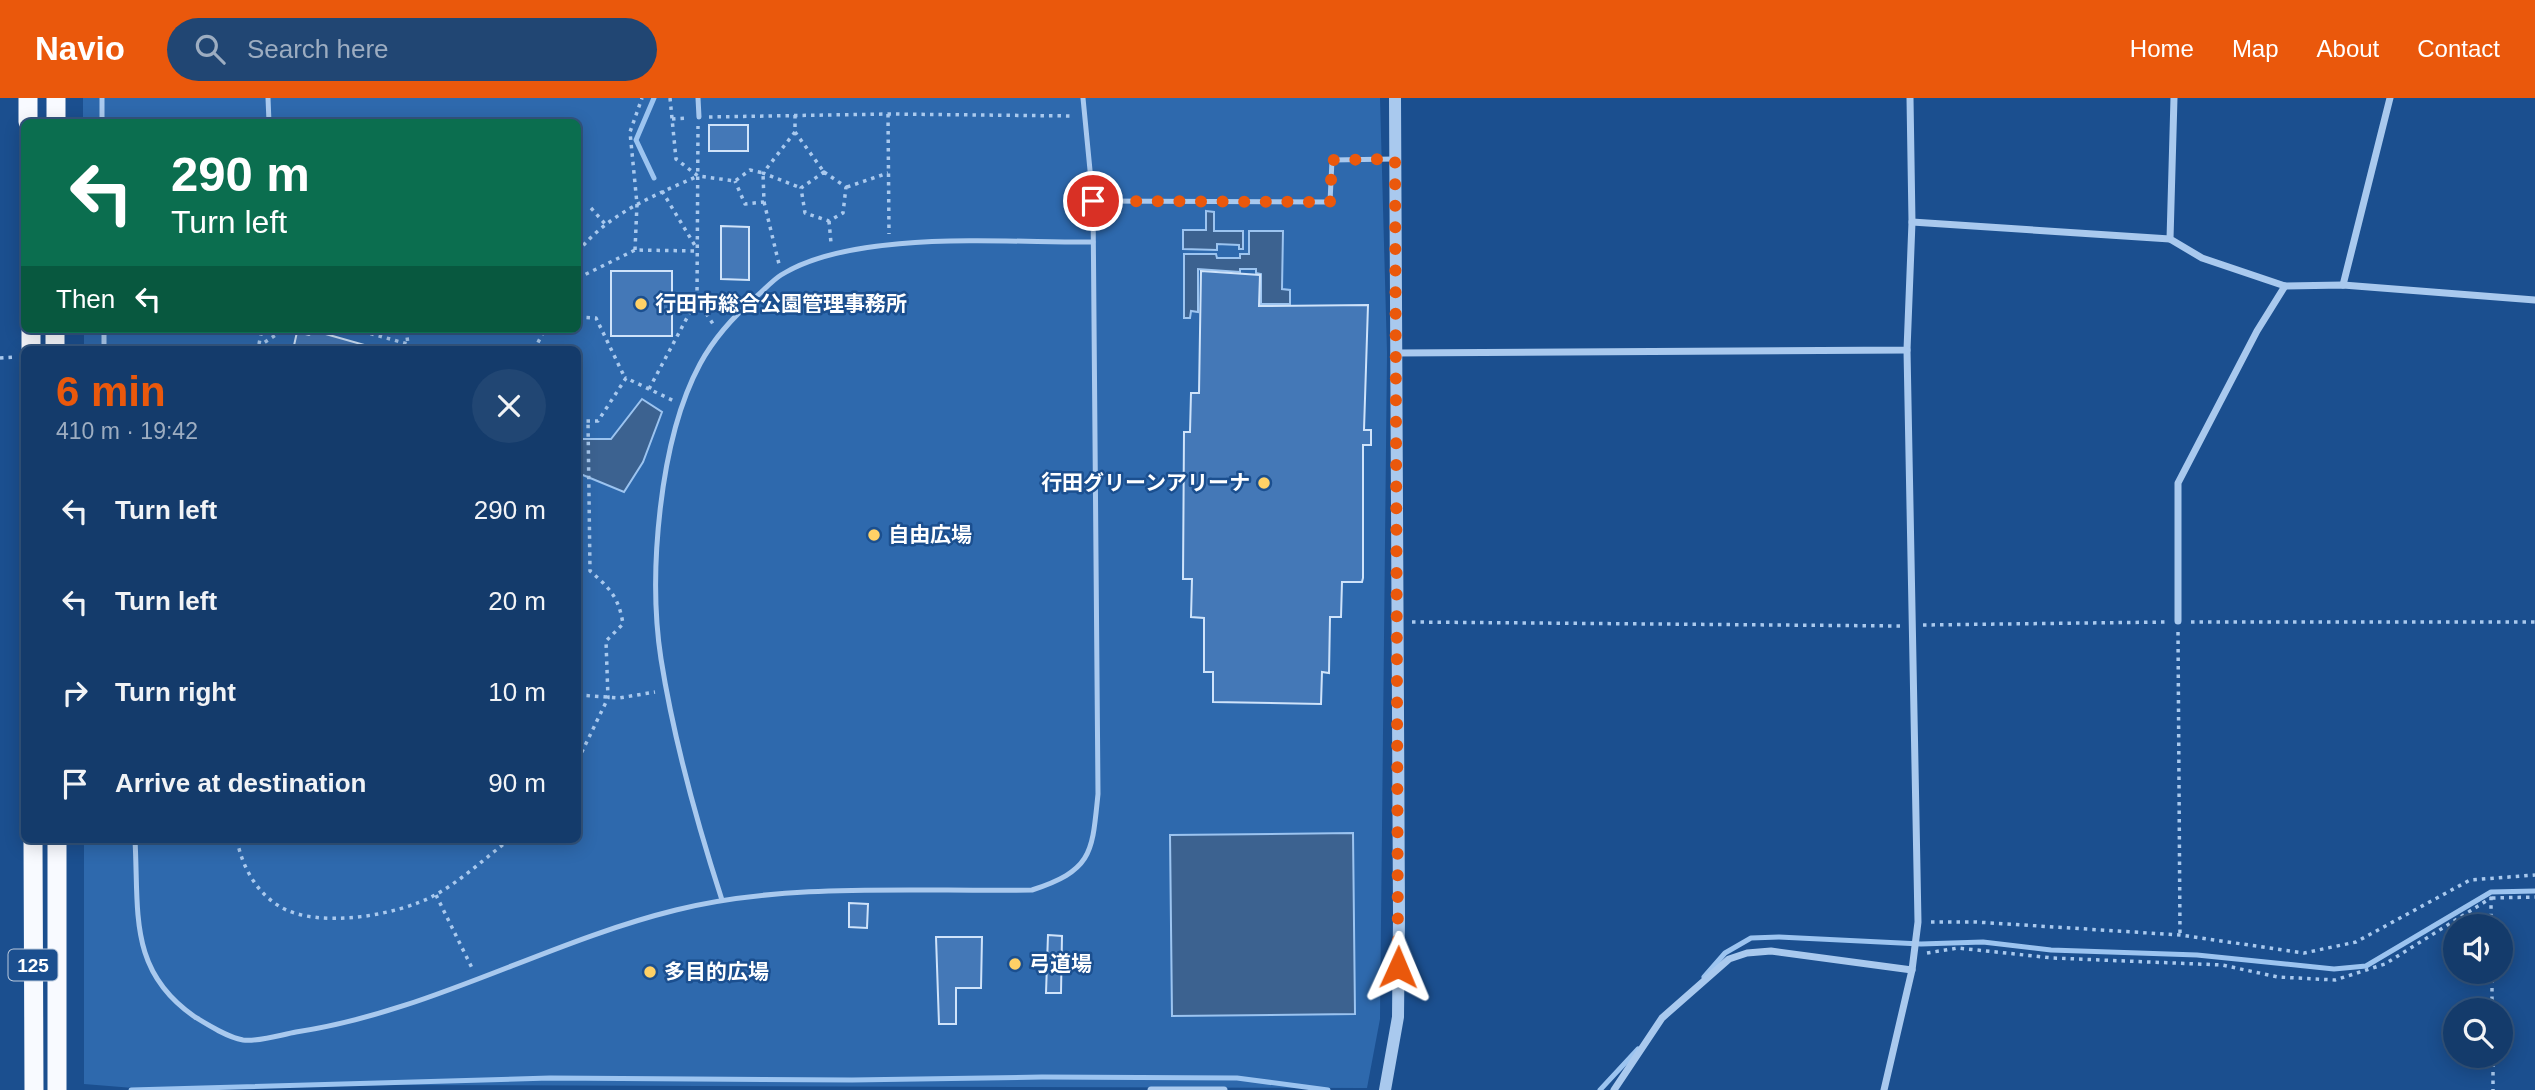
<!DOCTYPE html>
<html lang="en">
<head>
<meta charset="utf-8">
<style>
  body { margin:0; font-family:Arial,"Noto Sans JP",sans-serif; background:#214673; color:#f1f3f6; height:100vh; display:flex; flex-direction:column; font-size:26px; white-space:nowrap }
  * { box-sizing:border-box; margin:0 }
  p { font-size:23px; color:#9dadc1 }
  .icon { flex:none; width:38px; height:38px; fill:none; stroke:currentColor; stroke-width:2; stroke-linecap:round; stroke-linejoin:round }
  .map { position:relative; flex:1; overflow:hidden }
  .side { position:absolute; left:21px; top:248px; width:560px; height:497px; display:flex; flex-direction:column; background:#143b6b; border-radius:10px; box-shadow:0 4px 18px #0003,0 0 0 2px #33557e }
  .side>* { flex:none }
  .hud { position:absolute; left:21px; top:21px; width:560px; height:214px; border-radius:10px; box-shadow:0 4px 18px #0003,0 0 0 2px #33557e; background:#0b6e4f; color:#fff; overflow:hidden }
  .controls { position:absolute; left:2443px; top:816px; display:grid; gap:14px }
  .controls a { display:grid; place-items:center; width:70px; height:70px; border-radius:50%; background:#143b6b; box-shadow:0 4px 18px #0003,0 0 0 2px #33557e; font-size:35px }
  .pin { position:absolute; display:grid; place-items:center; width:60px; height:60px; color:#fff; margin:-30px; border:4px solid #fff; border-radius:50%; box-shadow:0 2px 7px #0007 }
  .me { position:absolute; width:77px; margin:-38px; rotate:1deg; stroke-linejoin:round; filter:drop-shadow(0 0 5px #0008) }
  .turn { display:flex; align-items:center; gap:24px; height:147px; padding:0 35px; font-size:32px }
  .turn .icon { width:91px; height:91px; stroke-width:2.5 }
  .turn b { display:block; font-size:49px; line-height:60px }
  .then { display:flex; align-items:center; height:66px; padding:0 35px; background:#0003; gap:14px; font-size:26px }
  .round { display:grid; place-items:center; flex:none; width:74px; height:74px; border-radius:37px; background:#214673 }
  .summary { display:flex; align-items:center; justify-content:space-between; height:119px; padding:0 35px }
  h1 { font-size:42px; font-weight:700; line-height:52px; color:#ea580c }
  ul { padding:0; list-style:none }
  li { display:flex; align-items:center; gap:21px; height:91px; padding:0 35px }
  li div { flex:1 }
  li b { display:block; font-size:26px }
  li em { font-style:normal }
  header { display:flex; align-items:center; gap:42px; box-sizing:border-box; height:98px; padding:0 35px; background:#ea580c; color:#fff }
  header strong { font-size:33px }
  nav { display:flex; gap:38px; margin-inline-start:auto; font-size:24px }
  .search { width:490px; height:63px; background:#214673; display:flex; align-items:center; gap:18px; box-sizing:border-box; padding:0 24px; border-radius:38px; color:#9dadc1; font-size:26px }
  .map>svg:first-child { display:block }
</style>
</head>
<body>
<header>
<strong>Navio</strong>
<div class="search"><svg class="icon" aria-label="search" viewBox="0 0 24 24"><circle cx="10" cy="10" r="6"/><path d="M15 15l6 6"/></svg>Search here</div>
<nav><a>Home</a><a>Map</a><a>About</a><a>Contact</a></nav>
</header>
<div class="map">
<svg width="2535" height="992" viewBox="0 0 2535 992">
  <rect width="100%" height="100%" fill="#1b4f8f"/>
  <polygon fill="#2e69ad" points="83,0 1380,0 1387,255 1380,921 1367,990 391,987 158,992 84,986 84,742 578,742 578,252 84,252 84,231 578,231 578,24 83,24"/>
  <g fill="#3c6290" stroke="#9cc4f0" stroke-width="2">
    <polygon points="1206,113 1214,114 1214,133 1243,133 1243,151 1239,151 1239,147 1217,146 1217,152 1183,151 1183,132 1206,132"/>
    <polygon points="1249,133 1283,133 1282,191 1290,192 1290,206 1261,206 1261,176 1256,175 1256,171 1240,171 1240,174 1198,171 1198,214 1191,213 1190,220 1184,220 1184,156 1216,156 1217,160 1240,160 1240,156 1249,156"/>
    <polygon points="642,301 662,314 643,364 624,394 578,375 578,341 611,341"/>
    <polygon points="1353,735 1355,916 1172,918 1170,737"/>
  </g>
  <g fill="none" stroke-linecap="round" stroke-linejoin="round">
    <g stroke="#9cc4f0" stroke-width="5">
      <polyline points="654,0 636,42 654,80"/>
      <polyline points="1704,879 1725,855 1751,840 1779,839 1921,846 1983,844 2051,852 2197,857 2334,871 2366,868 2491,794 2535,793"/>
      <polyline points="131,992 550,980 852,982 1042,979 1237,980 1328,992"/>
      <polyline points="1600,992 1638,951"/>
    </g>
  </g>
  <g fill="#4478b7" stroke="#cfe3fa" stroke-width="2">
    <rect x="709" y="27" width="39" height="26"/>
    <polygon points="721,128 749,129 749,182 721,181"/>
    <rect x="611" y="173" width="61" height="65"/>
    <polygon points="1201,173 1260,177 1259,208 1368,207 1364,332 1371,332 1371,347 1363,347 1363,480 1362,484 1342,484 1341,519 1330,519 1329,575 1322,574 1321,606 1213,604 1213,574 1204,574 1204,520 1191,519 1192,481 1183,481 1184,334 1190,334 1191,295 1199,295"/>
    <polygon points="315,233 368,248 368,252 293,252 297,234 309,237"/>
    <polygon points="849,805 868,806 867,830 849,829"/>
    <polygon points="1048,837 1062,838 1061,895 1046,895"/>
    <polygon points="936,839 982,839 981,890 956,890 956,926 939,926"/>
  </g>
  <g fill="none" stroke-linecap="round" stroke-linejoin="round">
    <g stroke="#a9c9ee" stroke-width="3.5" stroke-dasharray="3.5 5" stroke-linecap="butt">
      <polyline points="670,0 676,61 698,78 735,83 750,72 763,75 764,104 745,106 735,83"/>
      <polyline points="888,16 889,136"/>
      <polyline points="795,17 795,34 824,74"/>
      <polyline points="709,19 888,16 1073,18"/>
      <polyline points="672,21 688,20"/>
      <polyline points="795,34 763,75 801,90"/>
      <polygon points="824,74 846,89 843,115 829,123 805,115 801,90"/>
      <polyline points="847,89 888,75"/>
      <polyline points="662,93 697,151"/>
      <polyline points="764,104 779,166"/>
      <polyline points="591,110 606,127"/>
      <polyline points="829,123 831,145"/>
      <polyline points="635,152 637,106 630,34 642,0"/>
      <path d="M578,154C607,116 655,97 698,78"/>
      <polyline points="578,180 635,152 698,153"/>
      <polyline points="697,201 713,226"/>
      <polyline points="578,219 596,220 625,280"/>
      <polyline points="354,231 408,246 412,252"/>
      <polyline points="406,231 408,246"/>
      <polyline points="259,246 262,231"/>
      <polyline points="181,252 259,248 285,231"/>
      <polyline points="534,252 545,231"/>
      <polyline points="0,260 15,259"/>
      <polyline points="649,291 697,201 698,28"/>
      <polyline points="578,323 598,323 626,280 674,303"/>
      <polyline points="1412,524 1901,528"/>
      <polyline points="2191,524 2535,524"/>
      <polyline points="1923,527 2167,524"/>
      <polyline points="2178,534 2180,837"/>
      <polyline points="578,597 619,600 655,594"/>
      <path d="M578,662L608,600L606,543L623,526C619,500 610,490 590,473L588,323"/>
      <path d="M237,742C242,768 256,794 279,808C317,832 399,817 435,797C461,783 485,760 509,742"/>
      <polyline points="436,797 472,870"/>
      <polyline points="2492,800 2535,799"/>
      <polyline points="1931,824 1976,824 2180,837 2304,855 2356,844 2470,782 2535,777"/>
      <polyline points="1927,855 1958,850 2053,860 2222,867 2278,879 2335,882 2385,866 2491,800 2491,828"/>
      <polyline points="2492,873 2492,912"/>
      <polyline points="2493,957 2493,992"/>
    </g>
    <g stroke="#a9c9ee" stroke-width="5">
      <polyline points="102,0 102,24"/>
      <polyline points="268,0 269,24"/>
      <polyline points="698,0 699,19"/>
      <polyline points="1093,103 1330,104 1332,62 1394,61"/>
      <polyline points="104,231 104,252"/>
      <path d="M135,742C139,815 128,873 195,919C208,927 227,939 243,942C258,944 280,937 296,934C429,914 546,844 676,812C786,784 918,794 1032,792C1093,772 1092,755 1098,696L1093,103L1083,0"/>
      <path d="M722,802C696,722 674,643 661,561C648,477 659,342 700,266C714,240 735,217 757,198C765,191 773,182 781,177C855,131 1006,145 1093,144"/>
    </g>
    <g stroke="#a9c9ee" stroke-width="7">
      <polyline points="2174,0 2170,141 2202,160 2285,188 2343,187 2535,202"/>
      <polyline points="1912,124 2170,141"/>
      <polyline points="2343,187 2390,0"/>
      <polyline points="1396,255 1907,252 1912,124 1910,0"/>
      <polyline points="2178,523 2178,385 2257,233 2285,188"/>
      <polyline points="1151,992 1224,992"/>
      <polyline points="1614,992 1662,920 1729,861 1747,855 1771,853 1912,872"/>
      <polyline points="1884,992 1912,872 1918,824 1907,252"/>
    </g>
    <polyline stroke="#a9c9ee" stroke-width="12" points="1385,992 1398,919 1399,819 1395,0"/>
    <g stroke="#f8faff" stroke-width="19">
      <polyline points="28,0 28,24"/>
      <polyline points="56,24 56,0"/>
      <polyline points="31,231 31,252"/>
      <polyline points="55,231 55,252"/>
      <polyline points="33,742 34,992"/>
      <polyline points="57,742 57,992"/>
    </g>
  </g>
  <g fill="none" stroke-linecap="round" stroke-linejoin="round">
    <polyline stroke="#ea580c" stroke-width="12" stroke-dasharray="0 21.6" points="1093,103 1330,104 1332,62 1395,61 1398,869"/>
  </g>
  <g fill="#ffd166" stroke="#1b4f8f" stroke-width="2.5">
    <circle cx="641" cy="206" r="7"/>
    <circle cx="1264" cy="385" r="7"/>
    <circle cx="874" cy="437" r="7"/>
    <circle cx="1015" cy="866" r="7"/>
    <circle cx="650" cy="874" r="7"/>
  </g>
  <g text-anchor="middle" stroke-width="5" stroke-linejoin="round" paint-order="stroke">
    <rect fill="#1b4f8f" stroke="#bbcadd" stroke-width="2" x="8.5" y="851.5" width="49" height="31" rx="5"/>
    <g font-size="19" font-weight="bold" fill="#fff">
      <text x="33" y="874">125</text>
    </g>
    <g font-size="21" font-weight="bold" fill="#fff" stroke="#1b4f8f" text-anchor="start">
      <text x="655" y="213">行田市総合公園管理事務所</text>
      <text x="1250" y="392" text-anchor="end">行田グリーンアリーナ</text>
      <text x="888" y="444">自由広場</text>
      <text x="1029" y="873">弓道場</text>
      <text x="664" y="881">多目的広場</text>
    </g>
  </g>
</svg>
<div class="controls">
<a><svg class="icon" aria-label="sound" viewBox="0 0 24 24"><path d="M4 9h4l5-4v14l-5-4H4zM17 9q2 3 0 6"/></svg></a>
<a><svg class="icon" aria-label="search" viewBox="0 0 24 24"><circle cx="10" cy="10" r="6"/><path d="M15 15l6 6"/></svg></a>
</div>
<div class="pin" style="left:1093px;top:103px;background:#d93025"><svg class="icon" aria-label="arrive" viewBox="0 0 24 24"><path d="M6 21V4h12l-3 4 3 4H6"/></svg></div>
<svg class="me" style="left:1398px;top:869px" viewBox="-20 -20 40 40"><path d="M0-17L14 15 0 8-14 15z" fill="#ea580c" stroke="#fff" stroke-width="4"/></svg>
<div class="hud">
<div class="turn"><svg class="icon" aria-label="left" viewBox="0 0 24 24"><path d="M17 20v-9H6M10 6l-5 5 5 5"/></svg><div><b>290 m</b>Turn left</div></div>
<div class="then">Then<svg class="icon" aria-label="left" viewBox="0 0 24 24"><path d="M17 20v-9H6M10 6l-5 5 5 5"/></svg></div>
</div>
<section class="side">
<div class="summary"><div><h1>6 min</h1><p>410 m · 19:42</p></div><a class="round"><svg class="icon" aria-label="close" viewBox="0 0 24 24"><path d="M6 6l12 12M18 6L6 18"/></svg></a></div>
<ul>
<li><svg class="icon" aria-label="left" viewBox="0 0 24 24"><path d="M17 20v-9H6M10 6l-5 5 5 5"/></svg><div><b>Turn left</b></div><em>290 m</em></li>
<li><svg class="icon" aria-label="left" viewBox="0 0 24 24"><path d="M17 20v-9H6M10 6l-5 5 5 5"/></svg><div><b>Turn left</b></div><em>20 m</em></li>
<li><svg class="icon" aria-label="right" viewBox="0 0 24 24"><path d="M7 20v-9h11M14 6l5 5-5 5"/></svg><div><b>Turn right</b></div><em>10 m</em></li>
<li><svg class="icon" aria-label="arrive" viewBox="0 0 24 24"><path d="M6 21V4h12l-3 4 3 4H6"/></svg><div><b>Arrive at destination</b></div><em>90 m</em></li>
</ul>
</section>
</div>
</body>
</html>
